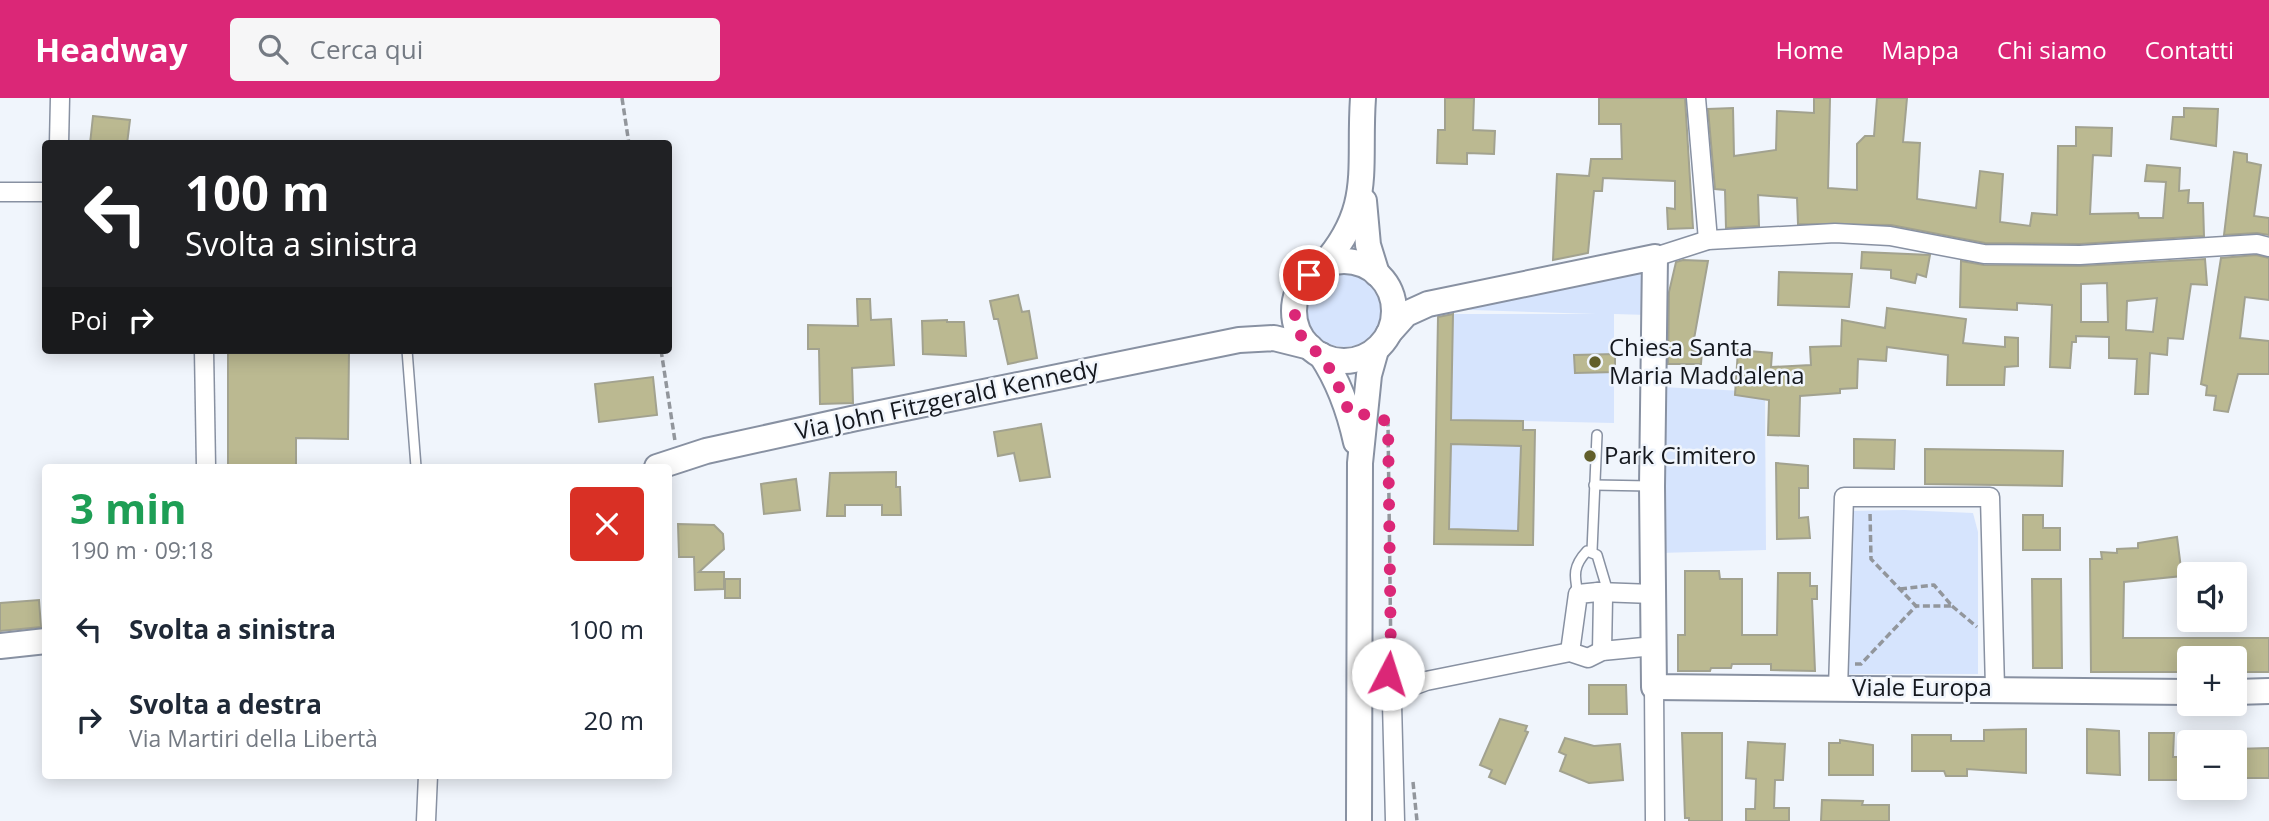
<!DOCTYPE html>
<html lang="it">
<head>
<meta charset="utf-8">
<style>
  body { margin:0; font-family:"Open Sans",sans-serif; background:#f6f6f7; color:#1f2937; height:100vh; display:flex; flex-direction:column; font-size:26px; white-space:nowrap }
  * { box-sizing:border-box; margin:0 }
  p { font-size:23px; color:#747a83 }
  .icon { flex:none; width:38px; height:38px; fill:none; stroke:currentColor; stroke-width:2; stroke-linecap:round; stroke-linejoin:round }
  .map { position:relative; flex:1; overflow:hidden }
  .panel { position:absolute; left:42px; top:366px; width:630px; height:315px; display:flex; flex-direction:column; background:#fff; border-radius:7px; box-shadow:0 4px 18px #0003 }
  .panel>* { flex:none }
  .guide { position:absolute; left:42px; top:42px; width:630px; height:214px; border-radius:7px; box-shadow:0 4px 18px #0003; background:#202124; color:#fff; overflow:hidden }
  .fabs { position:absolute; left:2177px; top:464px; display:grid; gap:14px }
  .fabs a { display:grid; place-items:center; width:70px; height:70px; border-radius:7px; background:#fff; box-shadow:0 4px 18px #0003; font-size:35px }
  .pin { position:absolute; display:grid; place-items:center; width:60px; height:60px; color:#fff; margin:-30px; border:4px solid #fff; border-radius:50%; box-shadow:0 2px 7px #0007 }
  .me { position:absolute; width:77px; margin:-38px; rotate:5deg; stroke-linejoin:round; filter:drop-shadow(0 0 5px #0008) }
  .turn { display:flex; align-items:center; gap:24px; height:147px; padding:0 28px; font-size:32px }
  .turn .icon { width:91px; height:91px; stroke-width:2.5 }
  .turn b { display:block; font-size:49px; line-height:60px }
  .then { display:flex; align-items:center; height:66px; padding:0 28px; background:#0003; gap:14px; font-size:26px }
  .round { display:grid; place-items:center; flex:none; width:74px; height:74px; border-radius:7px; background:#f6f6f7 }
  .summary { display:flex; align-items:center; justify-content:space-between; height:119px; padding:0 28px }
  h1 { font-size:42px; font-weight:700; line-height:52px; color:#1e9e55 }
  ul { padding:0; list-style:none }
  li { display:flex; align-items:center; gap:21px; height:91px; padding:0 28px }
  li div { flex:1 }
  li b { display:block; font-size:26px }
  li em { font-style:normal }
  header { display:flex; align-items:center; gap:42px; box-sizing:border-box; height:98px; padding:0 35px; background:#db2777; color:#fff }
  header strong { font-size:33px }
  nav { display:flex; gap:38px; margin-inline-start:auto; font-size:24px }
  .search { width:490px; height:63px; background:#f6f6f7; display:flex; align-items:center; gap:18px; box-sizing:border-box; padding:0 24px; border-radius:7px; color:#747a83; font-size:26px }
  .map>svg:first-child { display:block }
</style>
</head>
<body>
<header>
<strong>Headway</strong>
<div class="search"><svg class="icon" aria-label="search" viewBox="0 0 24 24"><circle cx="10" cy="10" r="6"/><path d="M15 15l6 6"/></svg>Cerca qui</div>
<nav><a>Home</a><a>Mappa</a><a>Chi siamo</a><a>Contatti</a></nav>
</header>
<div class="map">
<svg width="2269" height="723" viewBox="0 0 2269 723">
  <rect width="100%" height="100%" fill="#f0f5fc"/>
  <g fill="#d6e4fd">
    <polygon points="1635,171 1648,186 1648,217 1614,216 1614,325 1523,323 1523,331 1535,332 1533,447 1434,446 1438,216 1596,216 1441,211"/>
    <circle cx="1344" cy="212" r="37"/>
    <polygon points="1661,289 1765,294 1766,452 1659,455"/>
    <polygon points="1904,412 1973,415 1978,434 1978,576 1849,576 1848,413"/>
  </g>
  <g fill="#bbb991" stroke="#a2a28f" stroke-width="2" fill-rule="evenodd">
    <polygon points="1445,0 1474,0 1473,32 1495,33 1494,56 1467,55 1467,66 1437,65 1438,32 1445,32"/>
    <polygon points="1599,0 1685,0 1693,130 1668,131 1667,110 1675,111 1675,83 1603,80 1602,93 1594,93 1588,155 1553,162 1557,76 1589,78 1591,61 1622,61 1621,26 1599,26"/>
    <polygon points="1814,0 1830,0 1828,90 1857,92 1857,46 1865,38 1874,38 1877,0 1907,0 1903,44 1920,45 1917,101 1976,110 1980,73 2003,76 2000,124 2030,128 2032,115 2057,117 2058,48 2076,48 2076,29 2112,30 2111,58 2093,57 2090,116 2138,115 2139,120 2163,120 2166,84 2145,83 2147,67 2180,70 2179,93 2189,92 2188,105 2203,105 2204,138 2080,146 1985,145 1891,127 1798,126 1797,100 1758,97 1759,128 1726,130 1725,92 1715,91 1708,11 1733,10 1734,58 1776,52 1777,13 1814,15"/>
    <polygon points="2184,10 2218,11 2216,48 2171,41 2173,19 2184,19"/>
    <polygon points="93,18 130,22 127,46 90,46"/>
    <polygon points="2234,54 2247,56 2247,64 2261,67 2254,118 2269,120 2269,137 2257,135 2224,137"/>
    <polygon points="1862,154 1930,157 1926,179 1917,176 1915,185 1891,180 1891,172 1861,170"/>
    <polygon points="2256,157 2269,160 2269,202 2245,199 2240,240 2269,243 2269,276 2238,276 2228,314 2214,312 2216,298 2206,297 2207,288 2201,286 2221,160"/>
    <path d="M2205,161L2207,187L2191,186L2183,241L2168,240L2167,257L2150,255L2148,296H2135L2137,261L2109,260V239L2076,238V244H2072L2070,270L2050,269L2052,207L2017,205V212L1960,209L1961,163L1984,167L2080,168ZM2107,185L2108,224H2081V186ZM2157,200L2153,234L2126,232L2127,203Z"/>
    <polygon points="1683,162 1708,163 1692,252 1702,253 1701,266 1668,266 1669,194 1676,164"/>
    <polygon points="1779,174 1852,176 1849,209 1778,207"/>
    <polygon points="1018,197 1022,214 1029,213 1037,260 1008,266 998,221 994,221 990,203"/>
    <polygon points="857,201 870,201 871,222 891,221 894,267 852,270 853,305 820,306 819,251 808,251 808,227 858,228"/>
    <polygon points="1887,210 1966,221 1963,245 2005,249 2005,239 2018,240 2018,268 2005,269 2004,287 1947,287 1948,257 1887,249 1886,263 1858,261 1857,290 1840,291 1840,295 1800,298 1799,338 1768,337 1769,302 1735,297 1738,252 1772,255 1771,269 1811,267 1810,249 1841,248 1842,222 1885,230"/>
    <path d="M1453,216L1451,322L1523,323V332H1535L1533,447L1434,446L1438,219ZM1451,346L1521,348L1518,433L1449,431Z"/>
    <polygon points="947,222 947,224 964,224 966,258 923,256 922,223"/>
    <polygon points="228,252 349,252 348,341 296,340 296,369 228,369"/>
    <polygon points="1615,256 1615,274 1575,275 1574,257"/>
    <polygon points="653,279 657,317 599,324 595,286"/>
    <polygon points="1041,326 1050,379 1020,383 1014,355 998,358 994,334"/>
    <polygon points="1854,341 1895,342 1894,371 1854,370"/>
    <polygon points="1925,351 2063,353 2062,388 1925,386"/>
    <polygon points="1776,365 1808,368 1808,390 1799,390 1799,420 1808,419 1810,440 1777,441"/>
    <polygon points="896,374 896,389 900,389 901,417 882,417 882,407 845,407 845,418 827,418 830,375"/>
    <polygon points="796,381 800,412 764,416 761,386"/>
    <polygon points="2023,417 2043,417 2043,430 2060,430 2060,452 2023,452"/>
    <polygon points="678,426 714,427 723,436 724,451 699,474 724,474 724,491 695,492 694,459 679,459"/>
    <polygon points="2177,439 2182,478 2124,484 2123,540 2269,540 2269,574 2235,574 2235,560 2189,560 2189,574 2091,574 2090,461 2102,461 2101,454 2117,455 2117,451 2138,450 2138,445"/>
    <polygon points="1685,473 1719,473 1720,481 1742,481 1742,537 1777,537 1778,475 1810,475 1810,488 1817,488 1817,501 1812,501 1815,573 1771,572 1771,566 1732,566 1731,570 1711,570 1710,573 1678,573 1678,537 1685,537"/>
    <rect x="725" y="481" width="15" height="19"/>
    <polygon points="2032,481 2061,481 2062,570 2033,570"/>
    <polygon points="39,502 41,529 0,533 0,505"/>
    <polygon points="1589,587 1626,587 1627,616 1589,616"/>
    <polygon points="1500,621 1527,628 1525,633 1528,634 1505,686 1489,679 1492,672 1480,667"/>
    <polygon points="2026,631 2026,675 1967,671 1967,678 1946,678 1944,673 1912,673 1912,637 1951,637 1951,643 1984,643 1984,632"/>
    <polygon points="2087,631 2119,633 2120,677 2087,675"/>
    <polygon points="1682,635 1722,635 1722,723 1689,723 1689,720 1685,720"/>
    <polygon points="2149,635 2174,635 2173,659 2183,659 2183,682 2149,682"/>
    <polygon points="1565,640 1594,648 1620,646 1623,682 1589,685 1560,673 1566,657 1559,654"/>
    <polygon points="1840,642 1873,647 1873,677 1829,677 1829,645 1840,645"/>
    <polygon points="1748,644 1785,646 1783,682 1775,682 1774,710 1789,710 1789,723 1746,723 1746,711 1755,711 1756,681 1746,680"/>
    <polygon points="2269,650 2269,680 2235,680 2235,651"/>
    <polygon points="1822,702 1863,703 1862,707 1889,707 1889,723 1821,723"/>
  </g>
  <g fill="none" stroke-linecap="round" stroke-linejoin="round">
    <g stroke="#8891a2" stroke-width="12">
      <g id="service">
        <polyline points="407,252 416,369"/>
        <polyline points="1594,387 1650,388"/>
        <polyline points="1592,453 1597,337"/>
        <path d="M1578,496C1574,477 1573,468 1587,453L1597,457L1608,494"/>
      </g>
    </g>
    <g stroke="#8891a2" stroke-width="21">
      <g id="minor">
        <polyline points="1696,0 1708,142"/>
        <polyline points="59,46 60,0"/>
        <polyline points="0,94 46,94"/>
        <polyline points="1655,159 1708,142 1835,135 1890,138 1984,156 2080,157 2257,146 2269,149"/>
        <polyline points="204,252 206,369"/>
        <polyline points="1598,494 1653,496"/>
        <polyline points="1570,554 1578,496 1598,494 1603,500 1602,553"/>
        <polyline points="1654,589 1655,723"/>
        <polyline points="1838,591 1844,399 1990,399 1995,590"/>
        <polyline points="426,723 428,677"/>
        <polyline points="1395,723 1392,605 1399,593 1426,583 1570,554 1588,560 1602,553 1654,548"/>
      </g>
    </g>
    <g stroke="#8891a2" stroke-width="28">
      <g id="secondary">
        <polyline points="1364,103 1368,147 1377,176"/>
        <circle cx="1344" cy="213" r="50"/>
        <path d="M1322,168C1374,110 1358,71 1363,0"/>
        <polyline points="1389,235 1406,216 1428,206 1655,159 1652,388 1654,589 2189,594"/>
        <path d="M1321,257C1339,284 1349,312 1356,344"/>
        <polyline points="657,369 706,353 856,320 1239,242 1274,240 1310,249"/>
        <polyline points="0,548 46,543"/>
        <polyline points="2235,594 2269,593"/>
        <polyline points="1359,723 1360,365 1369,277 1376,252"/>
      </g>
    </g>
    <g stroke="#92969c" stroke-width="3.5" stroke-dasharray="7 3.5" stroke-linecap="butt">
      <polyline points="622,0 629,46"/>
      <polyline points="661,252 675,343"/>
      <polyline points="1385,323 1388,325 1391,562 1410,572"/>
      <polyline points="1900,491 1934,487 1952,508 1916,508"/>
      <polyline points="1952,508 1977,529"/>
      <polyline points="1855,566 1861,566 1916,508 1871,461 1870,413"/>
      <polyline points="1387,580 1391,562"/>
      <polyline points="1413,684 1417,723"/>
    </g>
    <use href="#service" stroke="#fff" stroke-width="9"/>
    <use href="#minor" stroke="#fff" stroke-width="18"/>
    <use href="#secondary" stroke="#fff" stroke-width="24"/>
  </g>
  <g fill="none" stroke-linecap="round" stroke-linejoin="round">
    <path stroke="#db2777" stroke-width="12" stroke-dasharray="0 21.6" d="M1309,177C1293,199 1288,225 1308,247C1313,252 1320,255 1324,262C1336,279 1342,297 1350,316L1377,317L1388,325L1391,562L1388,576"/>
  </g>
  <g fill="#615e2a" stroke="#f0f5fc" stroke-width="2.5">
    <circle cx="1595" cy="264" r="7"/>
    <circle cx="1590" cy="358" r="7"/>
  </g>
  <g text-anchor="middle" stroke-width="5" stroke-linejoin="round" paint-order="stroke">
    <g font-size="24" fill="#15181e" stroke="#f0f5fc" text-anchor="start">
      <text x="1609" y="258">Chiesa Santa<tspan x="1609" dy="28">Maria Maddalena</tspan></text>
      <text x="1604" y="366">Park Cimitero</text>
    </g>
    <g font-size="24" fill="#15181e" stroke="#f0f5fc">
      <text transform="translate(947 302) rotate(-12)" y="8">Via John Fitzgerald Kennedy</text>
      <text x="1922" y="598">Viale Europa</text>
    </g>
  </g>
</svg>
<div class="fabs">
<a><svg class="icon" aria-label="sound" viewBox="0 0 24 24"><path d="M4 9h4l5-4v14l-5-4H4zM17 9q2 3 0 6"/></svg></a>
<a>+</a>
<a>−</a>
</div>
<div class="pin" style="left:1309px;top:177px;background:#d93025"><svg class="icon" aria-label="arrive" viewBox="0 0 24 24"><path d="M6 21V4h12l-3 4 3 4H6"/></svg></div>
<svg class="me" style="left:1388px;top:576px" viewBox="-20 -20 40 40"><circle r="19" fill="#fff"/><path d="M0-13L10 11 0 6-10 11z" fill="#db2777"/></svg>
<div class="guide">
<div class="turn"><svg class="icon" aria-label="left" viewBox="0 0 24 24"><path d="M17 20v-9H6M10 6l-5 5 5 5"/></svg><div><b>100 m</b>Svolta a sinistra</div></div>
<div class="then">Poi<svg class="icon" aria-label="right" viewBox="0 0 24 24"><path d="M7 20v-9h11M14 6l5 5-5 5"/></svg></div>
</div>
<section class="panel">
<div class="summary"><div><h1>3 min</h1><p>190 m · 09:18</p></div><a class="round" style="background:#d93025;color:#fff"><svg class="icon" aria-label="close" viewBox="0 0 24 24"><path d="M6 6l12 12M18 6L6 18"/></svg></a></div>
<ul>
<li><svg class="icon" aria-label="left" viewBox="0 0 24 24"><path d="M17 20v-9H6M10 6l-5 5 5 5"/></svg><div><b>Svolta a sinistra</b></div><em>100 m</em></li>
<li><svg class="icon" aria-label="right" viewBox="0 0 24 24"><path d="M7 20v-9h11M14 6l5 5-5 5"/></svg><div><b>Svolta a destra</b><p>Via Martiri della Libertà</p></div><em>20 m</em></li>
</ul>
</section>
</div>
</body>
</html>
